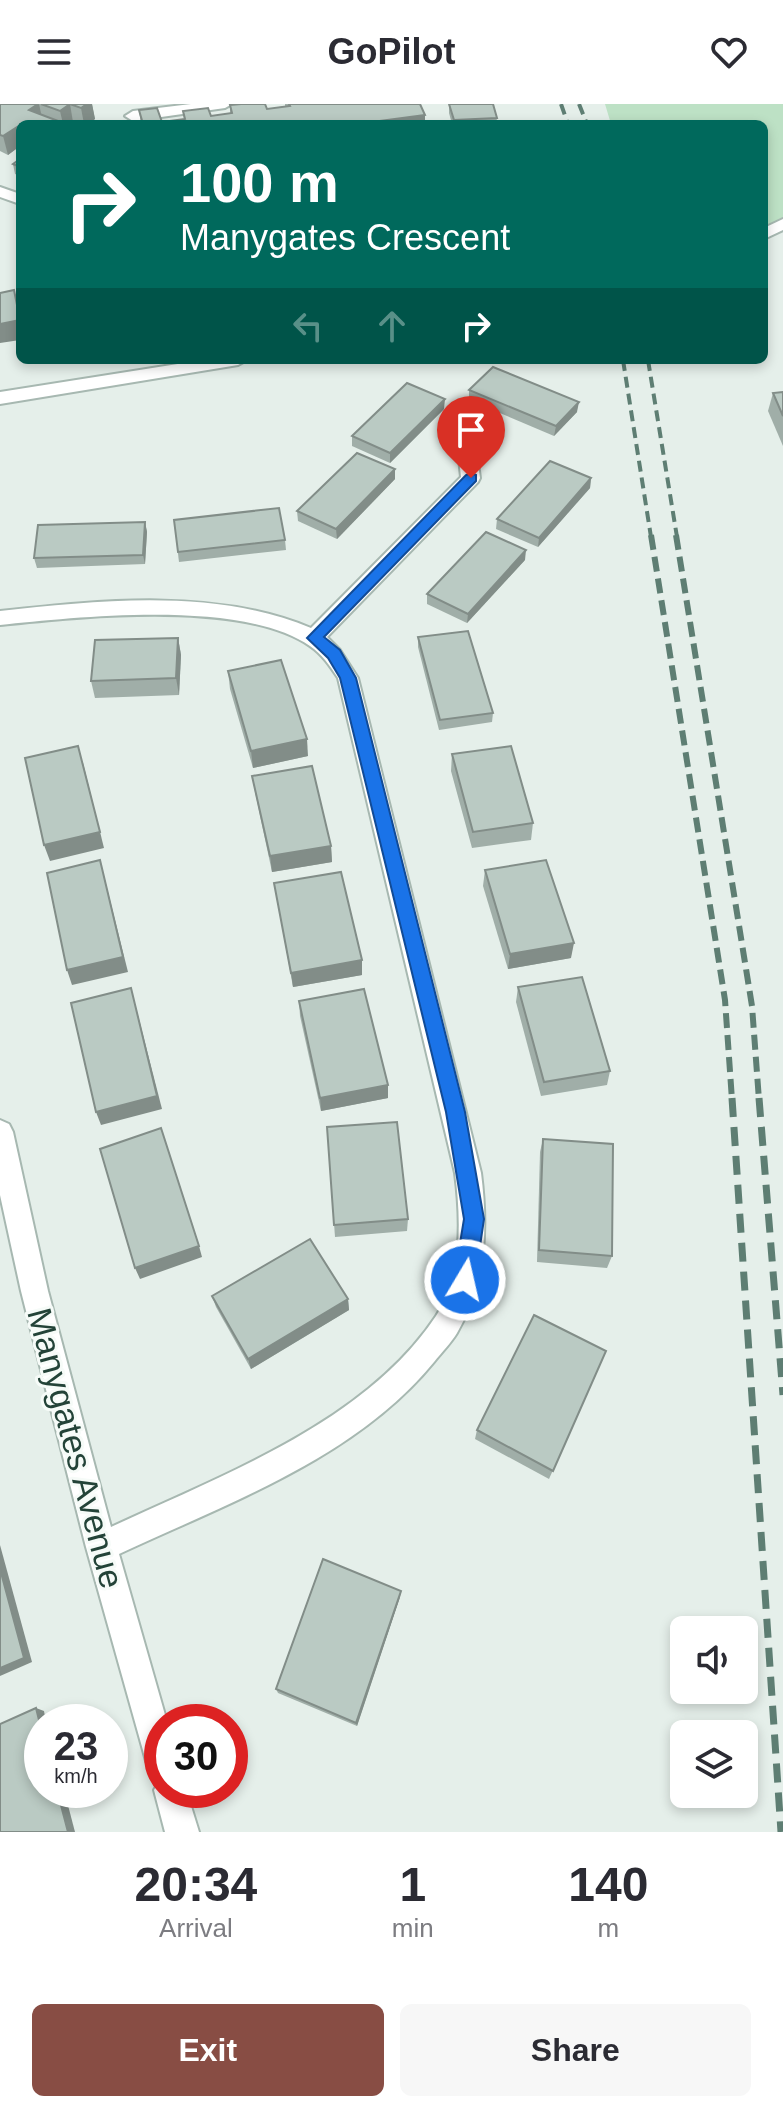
<!DOCTYPE html>
<html lang="en">
<head>
<meta charset="utf-8">
<style>
  body { margin:0; font-family:Arial,sans-serif; background:#f7f7f7; color:#2b2b33; height:100vh; display:flex; flex-direction:column; font-size:30px; white-space:nowrap }
  * { box-sizing:border-box; margin:0 }
  p { font-size:26px; color:#7c7c81 }
  .icon { flex:none; width:44px; height:44px; fill:none; stroke:currentColor; stroke-width:2; stroke-linecap:round; stroke-linejoin:round }
  .map { position:relative; height:1728px; overflow:hidden }
  .side { display:flex; flex-direction:column; background:#fff; flex:1 }
  .side>* { flex:none }
  .top-card { position:absolute; left:16px; top:16px; width:752px; height:244px; border-radius:12px; box-shadow:0 4px 12px #0003; background:#00695c; color:#fff; overflow:hidden }
  .tools { position:absolute; left:670px; top:1512px; display:grid; gap:16px }
  .tools a { display:grid; place-items:center; width:88px; height:88px; border-radius:12px; background:#fff; box-shadow:0 4px 12px #0003; font-size:40px }
  .speed { position:absolute; left:24px; top:1600px; display:flex; gap:16px; font-size:40px; font-weight:700; text-align:center }
  .speed>* { display:grid; place-content:center; width:104px; height:104px; border-radius:50%; background:#fff; box-shadow:0 4px 12px #0003; line-height:1 }
  .speed small { font-size:20px; font-weight:400 }
  .speed .limit { border:12px solid #d22; background:#fff; color:#111 }
  .pin { position:absolute; display:grid; place-items:center; width:68px; height:68px; color:#fff; margin:-82px -34px; border-radius:50% 50% 50% 0; rotate:-45deg; box-shadow:0 0 8px #0007 }
  .pin .icon { rotate:45deg }
  .me { position:absolute; width:88px; margin:-44px; rotate:9deg; stroke-linejoin:round; filter:drop-shadow(0 0 6px #0008) }
  .turn { display:flex; align-items:center; gap:28px; height:168px; padding:0 32px; font-size:36px }
  .turn .icon { width:104px; height:104px; stroke-width:2.5 }
  .turn b { display:block; font-size:56px; line-height:68px }
  .lanes { display:flex; align-items:center; height:76px; padding:0 32px; background:#0003; justify-content:center; gap:40px; direction:ltr }
  .lanes .off { opacity:.35 }
  .eta { display:flex; justify-content:space-evenly; align-items:center; height:136px; text-align:center }
  .eta b { font-size:48px; font-weight:700; line-height:56px }
  .primary-button { display:flex; gap:16px; margin-top:auto; padding:16px 32px }
  .primary-button a { flex:1; height:92px; border-radius:12px; background:#884d44; color:#fff; font-size:32px; font-weight:700; line-height:92px; text-align:center }
  .primary-button a+a { background:#f7f7f7; color:#2b2b33 }
  header { display:flex; justify-content:space-between; align-items:center; height:104px; padding:0 32px; background:#fff; font-size:36px; font-weight:700 }
  .map>svg:first-child { display:block }
</style>
</head>
<body>
<header><svg class="icon" aria-label="menu" viewBox="0 0 24 24"><path d="M4 6h16M4 12h16M4 18h16"/></svg>GoPilot<svg class="icon" aria-label="heart" viewBox="0 0 24 24"><path d="M12 20l-8-8c-3-5 5-10 8-4 3-6 11-1 8 4z"/></svg></header>
<div class="map">
<svg width="783" height="1728" viewBox="0 0 783 1728">
  <rect width="100%" height="100%" fill="#e5efea"/>
  <polygon fill="#bde1c5" points="605,0 783,0 783,120 764,130 764,20 611,20"/>
  <g fill="none" stroke-linecap="round" stroke-linejoin="round">
    <g stroke="#a7b8b1" stroke-width="4">
      <polygon id="service" points="191,0 232,0 225,4 133,17 125,12 133,7"/>
    </g>
    <g stroke="#a7b8b1" stroke-width="4">
      <g id="minor">
        <polygon points="0,83 20,90 20,100 0,93"/>
        <path d="M467,339L476,345L480,374L478,378L327,533L340,546L358,574L481,1069C488,1124 486,1179 457,1229C451,1239 442,1248 434,1258C356,1354 228,1399 119,1450L167,1618H162V1686H186L199,1728H165L154,1686L162,1673L151,1668L146,1657L86,1443L21,1187L0,1091V1016L9,1020L13,1028L48,1187L111,1423C222,1371 365,1319 436,1212C463,1171 461,1115 455,1069L338,574C330,562 322,550 310,542C242,495 80,513 0,521V507C102,496 215,484 311,524L461,373L458,345Z"/>
      </g>
    </g>
    <g stroke="#a7b8b1" stroke-width="4">
      <g id="tertiary">
        <polygon points="783,115 783,126 764,135 764,124"/>
        <polygon points="203,256 247,256 238,261 0,300 0,288"/>
      </g>
    </g>
    <use href="#service" fill="#fff" fill-rule="evenodd"/>
    <use href="#minor" fill="#fff" fill-rule="evenodd"/>
    <use href="#tertiary" fill="#fff" fill-rule="evenodd"/>
    <g stroke="#5e7e73" stroke-width="4" stroke-dasharray="11 6" stroke-linecap="butt">
      <polyline points="561,0 568,20"/>
      <polyline points="579,0 587,20"/>
      <polyline points="623,256 651,433"/>
      <polyline points="648,256 677,433"/>
    </g>
    <g stroke="#5e7e73" stroke-width="6" stroke-dasharray="15 7" stroke-linecap="butt">
      <polyline points="651,431 725,896 732,996"/>
      <polyline points="676,431 752,902 759,996"/>
    </g>
    <g stroke="#5e7e73" stroke-width="7" stroke-dasharray="19 10" stroke-linecap="butt">
      <polyline points="732,994 781,1728"/>
      <polyline points="759,994 783,1291"/>
    </g>
  </g>
  <g fill="#a0aea8">
    <polygon points="0,0 92,0 95,15 88,20 77,20 73,18 20,20 20,42 8,51 0,47"/>
    <polygon points="285,0 420,0 425,20 141,20 139,6 162,18 184,15 183,7 211,12 230,9 230,1 267,5 285,2"/>
    <polygon points="449,0 497,14 496,20 452,20 449,9"/>
    <polygon points="20,55 20,72 15,70 13,60"/>
    <polygon points="469,286 577,308 554,332 469,296"/>
    <polygon points="783,288 783,342 768,307 773,289"/>
    <polygon points="444,305 390,359 352,342 352,332"/>
    <polygon points="395,365 395,375 337,435 298,417 297,407"/>
    <polygon points="591,374 590,384 538,443 496,425 497,415"/>
    <polygon points="174,416 285,436 286,446 179,458"/>
    <polygon points="145,418 147,428 145,460 37,464 34,454"/>
    <polygon points="525,456 467,519 427,500 427,490"/>
    <polygon points="418,533 493,609 492,618 439,626 418,543"/>
    <polygon points="178,534 181,551 179,591 95,594 91,577"/>
    <polygon points="228,567 308,652 253,664 230,585"/>
    <polygon points="452,650 533,719 531,736 472,744 451,667"/>
    <polygon points="252,672 331,742 332,758 272,768 255,688"/>
    <polygon points="485,766 571,854 508,865 483,782"/>
    <polygon points="274,779 362,871 293,883"/>
    <polygon points="518,883 610,967 607,981 541,992 516,898"/>
    <polygon points="299,897 388,994 321,1007 300,912"/>
    <polygon points="327,1023 408,1115 407,1127 335,1133"/>
    <polygon points="543,1035 612,1152 607,1164 537,1158 540,1048"/>
    <polygon points="212,1192 348,1195 349,1206 251,1265 216,1203"/>
    <polygon points="606,1247 549,1375 475,1335 477,1326"/>
    <polygon points="400,1493 357,1622 278,1589 276,1585"/>
  </g>
  <g fill="#828d88">
    <polygon points="39,0 43,18 29,6"/>
    <polygon points="70,0 73,18 71,20 63,20 60,7"/>
    <polygon points="87,0 92,0 95,15 88,20 84,20 81,4"/>
    <polygon points="425,11 425,20 357,20"/>
    <polygon points="17,23 20,42 8,51 3,32"/>
    <polygon points="14,186 20,214 20,236 0,239 0,220"/>
    <polygon points="445,295 444,305 390,359 390,349"/>
    <polygon points="579,298 577,308 554,332 556,322"/>
    <polygon points="395,365 395,375 337,435 336,425"/>
    <polygon points="591,374 590,384 538,443 539,434"/>
    <polygon points="145,418 147,428 145,460 143,451"/>
    <polygon points="526,446 525,456 467,519 468,510"/>
    <polygon points="178,534 181,551 179,591 176,574"/>
    <polygon points="307,635 308,652 253,664 251,647"/>
    <polygon points="83,659 104,744 50,757 44,741"/>
    <polygon points="331,742 332,758 272,768 270,752"/>
    <polygon points="100,756 128,868 72,881 67,866"/>
    <polygon points="574,839 571,854 508,865 510,850"/>
    <polygon points="362,856 362,871 293,883 291,869"/>
    <polygon points="131,884 162,1005 101,1021 96,1008"/>
    <polygon points="388,981 388,994 321,1007 320,994"/>
    <polygon points="199,1142 202,1153 140,1175 135,1164"/>
    <polygon points="348,1195 349,1206 251,1265 248,1255"/>
    <polygon points="0,1441 32,1558 0,1572"/>
    <polygon points="401,1487 400,1493 357,1622 356,1619"/>
    <polygon points="36,1604 44,1607 46,1618 42,1618 42,1628"/>
    <polygon points="57,1686 64,1686 75,1728 68,1728"/>
  </g>
  <g fill="#bacac3" stroke="#828d88" stroke-width="2">
    <polygon points="0,0 38,0 29,6 66,20 20,20 20,24 17,23 3,32 0,31"/>
    <polygon points="41,0 87,0 81,4 70,0 60,7"/>
    <polygon points="241,0 265,0 267,5 290,2 289,0 420,0 425,11 357,20 143,20 139,6 157,4 162,18 185,15 183,7 208,4 211,12 232,9 230,1"/>
    <polygon points="449,0 493,0 497,14 454,16"/>
    <polygon points="20,55 20,63 13,60"/>
    <polygon points="14,186 20,216 0,220 0,189"/>
    <polygon points="493,263 579,298 556,322 469,286"/>
    <polygon points="407,279 445,295 390,349 352,332"/>
    <polygon points="783,288 783,312 773,289"/>
    <polygon points="357,349 395,365 336,425 297,407"/>
    <polygon points="550,357 591,374 539,434 497,415"/>
    <polygon points="279,404 285,436 178,448 174,416"/>
    <polygon points="145,418 143,451 34,454 38,421"/>
    <polygon points="486,428 526,446 468,510 427,490"/>
    <polygon points="468,527 493,609 440,616 418,533"/>
    <polygon points="178,534 176,574 91,577 95,536"/>
    <polygon points="281,556 307,635 251,647 228,567"/>
    <polygon points="78,642 100,728 44,741 25,654"/>
    <polygon points="511,642 533,719 473,728 452,650"/>
    <polygon points="312,662 331,742 270,752 252,672"/>
    <polygon points="100,756 123,853 67,866 47,769"/>
    <polygon points="546,756 574,839 510,850 485,766"/>
    <polygon points="341,768 362,856 291,869 274,779"/>
    <polygon points="582,873 610,967 544,978 518,883"/>
    <polygon points="131,884 157,992 96,1008 71,899"/>
    <polygon points="364,885 388,981 320,994 299,897"/>
    <polygon points="397,1018 408,1115 334,1121 327,1023"/>
    <polygon points="161,1024 199,1142 135,1164 100,1045"/>
    <polygon points="543,1035 613,1040 612,1152 539,1146"/>
    <polygon points="310,1135 348,1195 248,1255 212,1192"/>
    <polygon points="534,1211 606,1247 553,1367 477,1326"/>
    <polygon points="323,1455 401,1487 356,1619 276,1585"/>
    <polygon points="0,1465 24,1554 0,1564"/>
    <polygon points="36,1604 42,1628 42,1686 57,1686 68,1728 0,1728 0,1620"/>
  </g>
  <polygon fill="#1a73e8" stroke="#114b97" stroke-width="2" points="471,369 476,371 476,377 324,533 340,546 356,574 465,1008 484,1115 475,1176 472,1183 465,1186 457,1183 454,1176 464,1115 446,1008 340,574 328,554 307,534 466,371"/>
  <g text-anchor="middle" stroke-width="6" stroke-linejoin="round" paint-order="stroke">
    <g font-size="34" fill="#234338" stroke="#f6fbf8">
      <text transform="translate(76 1344) rotate(75)" y="12">Manygates Avenue</text>
    </g>
  </g>
</svg>
<div class="tools">
<a><svg class="icon" aria-label="sound" viewBox="0 0 24 24"><path d="M4 9h4l5-4v14l-5-4H4zM17 9q2 3 0 6"/></svg></a>
<a><svg class="icon" aria-label="layers" viewBox="0 0 24 24"><path d="M12 4l9 5-9 5-9-5zM3 14l9 5 9-5"/></svg></a>
</div>
<div class="speed"><div>23<small>km/h</small></div><div class="limit">30</div></div>
<div class="pin" style="left:471px;top:374px;background:#d93025"><svg class="icon" aria-label="arrive" viewBox="0 0 24 24"><path d="M6 21V4h12l-3 4 3 4H6"/></svg></div>
<svg class="me" style="left:465px;top:1176px" viewBox="-20 -20 40 40"><circle r="17" fill="#1a73e8" stroke="#fff" stroke-width="3"/><path d="M0-11L8 9 0 5-8 9z" fill="#fff"/></svg>
<div class="top-card">
<div class="turn"><svg class="icon" aria-label="right" viewBox="0 0 24 24"><path d="M7 20v-9h11M14 6l5 5-5 5"/></svg><div><b>100 m</b>Manygates Crescent</div></div>
<div class="lanes"><svg class="icon off" aria-label="left" viewBox="0 0 24 24"><path d="M17 20v-9H6M10 6l-5 5 5 5"/></svg><svg class="icon off" aria-label="ahead" viewBox="0 0 24 24"><path d="M12 20V5M6 11l6-6 6 6"/></svg><svg class="icon" aria-label="right" viewBox="0 0 24 24"><path d="M7 20v-9h11M14 6l5 5-5 5"/></svg></div>
</div>
</div>
<section class="side">
<div class="eta">
<div><b>20:34</b><p>Arrival</p></div>
<div><b>1</b><p>min</p></div>
<div><b>140</b><p>m</p></div>
</div>
<div class="primary-button"><a>Exit</a><a>Share</a></div>
</section>
</body>
</html>
